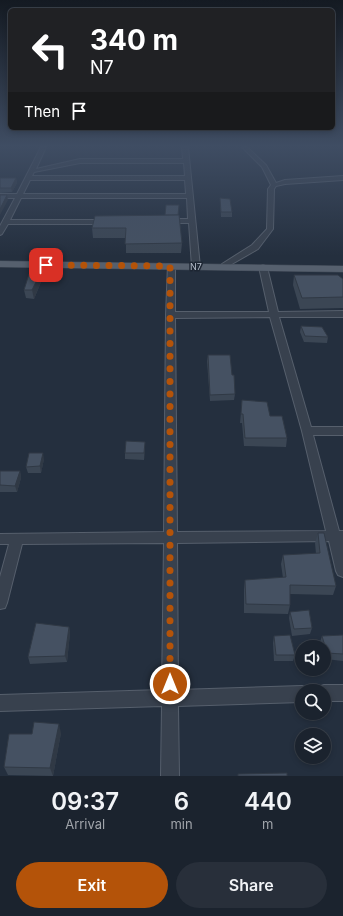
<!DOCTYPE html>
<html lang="en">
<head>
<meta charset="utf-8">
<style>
  body { margin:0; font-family:Inter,sans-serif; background:#282f3a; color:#f1f3f6; height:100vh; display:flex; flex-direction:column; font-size:15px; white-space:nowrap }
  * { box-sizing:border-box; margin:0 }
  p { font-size:13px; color:#a0a4aa }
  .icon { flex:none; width:22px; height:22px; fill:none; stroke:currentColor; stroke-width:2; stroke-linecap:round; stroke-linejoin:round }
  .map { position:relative; height:776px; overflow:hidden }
  .details { display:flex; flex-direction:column; background:#1b232e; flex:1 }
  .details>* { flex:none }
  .hud { position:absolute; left:8px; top:8px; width:327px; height:122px; border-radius:6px; box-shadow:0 2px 6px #0003,0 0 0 1px #39404a; background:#202124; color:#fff; overflow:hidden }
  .tools { position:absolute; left:295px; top:640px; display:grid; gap:8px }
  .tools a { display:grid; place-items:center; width:36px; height:36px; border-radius:50%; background:#1b232e; box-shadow:0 2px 6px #0003,0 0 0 1px #39404a; font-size:20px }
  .pin { position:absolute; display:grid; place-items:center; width:34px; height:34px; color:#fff; margin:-17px; border-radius:8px; box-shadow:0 2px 6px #0006 }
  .me { position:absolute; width:44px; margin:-22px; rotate:0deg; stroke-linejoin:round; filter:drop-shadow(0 0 3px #0008) }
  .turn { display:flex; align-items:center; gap:14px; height:84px; padding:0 16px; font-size:18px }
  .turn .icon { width:52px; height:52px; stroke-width:2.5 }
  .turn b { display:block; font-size:28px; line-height:34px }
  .then { display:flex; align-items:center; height:38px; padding:0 16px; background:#0003; gap:8px; font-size:15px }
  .eta { display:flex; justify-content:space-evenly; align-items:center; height:68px; text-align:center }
  .eta b { font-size:24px; font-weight:600; line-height:28px }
  .cta { display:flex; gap:8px; margin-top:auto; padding:8px 16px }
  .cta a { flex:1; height:46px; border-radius:24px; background:#b45309; color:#fff; font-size:16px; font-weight:600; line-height:46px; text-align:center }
  .cta a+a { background:#282f3a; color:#f1f3f6 }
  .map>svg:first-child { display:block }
</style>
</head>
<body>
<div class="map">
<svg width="343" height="776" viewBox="0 0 343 776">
  <rect width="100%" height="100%" fill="#242f3e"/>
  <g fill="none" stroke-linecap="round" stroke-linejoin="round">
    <g stroke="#565f6c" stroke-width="2">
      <g id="minor">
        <path d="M41,147H46L36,169L80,159H183L182,147H188L200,267L199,269H193L192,267L189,223H166L163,221L166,219H188L187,198H21L10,220H106L109,222L106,224H8L2,234L0,235V226L15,198H0V194H17ZM80,163H184L185,176H32L34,172ZM30,180H185L186,194H23Z"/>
        <polygon points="242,147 247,147 266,165 276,183 285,180 343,176 343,180 285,184 276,186 274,189 273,229 258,249 225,268 221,266 222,264 252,245 267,229 268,189 271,185 262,167"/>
        <path d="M168,264H171L175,266V312H269L259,267L263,265L267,267L278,312L343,311V317H279L311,427H343V435H313L339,531H343V577L338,575L336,571L329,541L177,543L178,690L302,686L308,688L309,691H302V702L178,706L179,776H161L162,706L0,711V695L162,690L164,543L22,544L7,603L5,608L0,609V577L9,544H0V534L164,532L166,315ZM270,317L302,431L326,531L177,532L175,318Z"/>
        <polygon points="324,685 343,685 343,701 324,701 324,691 317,691 318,687"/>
      </g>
    </g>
    <g stroke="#414a57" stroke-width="1">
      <polygon id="primary" points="0,261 343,266 343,272 0,267"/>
    </g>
    <use href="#minor" fill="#38414e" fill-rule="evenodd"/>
    <use href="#primary" fill="#56606e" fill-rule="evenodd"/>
  </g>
  <g fill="#3b4654">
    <polygon points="0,178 16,178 17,183 12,192 0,193"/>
    <polygon points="220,198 232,212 232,217 221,217"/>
    <polygon points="179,205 178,215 182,243 181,253 126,253 126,238 93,238 92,228 165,216"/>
    <polygon points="40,274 41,282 34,299 26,298 24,290"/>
    <polygon points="294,275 343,279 343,308 300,309 293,285"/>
    <polygon points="301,326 328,337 327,343 304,342 300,332"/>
    <polygon points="208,355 232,375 235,394 234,400 210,401 207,361"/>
    <polygon points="242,400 270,416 287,438 286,447 244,446 242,423 240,423"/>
    <polygon points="145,442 145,448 144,460 125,459 125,453"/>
    <polygon points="44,459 41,473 28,473 26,467"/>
    <polygon points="0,471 20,471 21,478 17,492 0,492"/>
    <polygon points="318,533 336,586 333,595 290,594 290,605 288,614 244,613 244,589 245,580 283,578 281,564 283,555 316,554 315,543"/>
    <polygon points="290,612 312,628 310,634 292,636 289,618"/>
    <polygon points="69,627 70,633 67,662 30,664 28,657"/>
    <polygon points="343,635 343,661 325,659 324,656 324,647 322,647 320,642 322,636"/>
    <polygon points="274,636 295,655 293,661 274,661 273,643"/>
    <polygon points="61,733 53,776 8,775 4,767 32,734"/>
  </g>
  <g fill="#303945">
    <polygon points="16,178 17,183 12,192 11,188"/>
    <polygon points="7,195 8,200 0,215 0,209"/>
    <polygon points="40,274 41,282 34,299 32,290"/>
    <polygon points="145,442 145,448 144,460 144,453"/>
    <polygon points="43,453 44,459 41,473 40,466"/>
    <polygon points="20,471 21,478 17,492 15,486"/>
    <polygon points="69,627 70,633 67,662 65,656"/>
    <polygon points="59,724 61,733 53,776 50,768"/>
  </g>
  <g fill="#455162" stroke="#303945">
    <polygon points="0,178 16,178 11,188 0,188"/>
    <polygon points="0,195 7,195 0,209"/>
    <polygon points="220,198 230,199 232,212 221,212"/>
    <polygon points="166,205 179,205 178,215 165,215"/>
    <polygon points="179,215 182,243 125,244 126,228 92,228 95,216"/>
    <polygon points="29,274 40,274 32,290 24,290"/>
    <polygon points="294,275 338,275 343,279 343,297 302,298"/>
    <polygon points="301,326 322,327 328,337 305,336"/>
    <polygon points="208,355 230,355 232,375 234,375 235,394 210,395"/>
    <polygon points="242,400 267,402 270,416 282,416 287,438 245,438 243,414 241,414"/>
    <polygon points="126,441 145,442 144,453 125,453"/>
    <polygon points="29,453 43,453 40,466 26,467"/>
    <polygon points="0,471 20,471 15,486 0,485"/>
    <polygon points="318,533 324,533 336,586 290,585 290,605 246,604 245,580 286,577 283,555 320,553"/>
    <polygon points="309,610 312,628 294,629 290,612"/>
    <polygon points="36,623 69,627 65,656 28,657"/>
    <polygon points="290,635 295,655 276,655 274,636"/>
    <polygon points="343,635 343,654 327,653 322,636"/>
    <polygon points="34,722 59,724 50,768 4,767 9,734 32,734"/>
    <polygon points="287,773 287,776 238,776 238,774"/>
  </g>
  <linearGradient id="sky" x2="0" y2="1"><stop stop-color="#141a22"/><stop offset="0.57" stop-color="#3f4d63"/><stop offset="1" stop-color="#3f4d63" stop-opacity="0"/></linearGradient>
  <rect width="343" height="256" fill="url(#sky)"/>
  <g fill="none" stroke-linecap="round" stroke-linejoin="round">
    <polyline stroke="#b45309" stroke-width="7" stroke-dasharray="0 12.6" points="46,265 170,266 170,684"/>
  </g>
  <g text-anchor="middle" stroke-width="3" stroke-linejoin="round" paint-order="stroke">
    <g font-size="9" fill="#b4bcc9" stroke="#1d2633">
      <text x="196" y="270">N7</text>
    </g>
  </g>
</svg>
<div class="tools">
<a><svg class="icon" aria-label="sound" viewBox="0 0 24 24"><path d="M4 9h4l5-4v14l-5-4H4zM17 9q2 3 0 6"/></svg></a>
<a><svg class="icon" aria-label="search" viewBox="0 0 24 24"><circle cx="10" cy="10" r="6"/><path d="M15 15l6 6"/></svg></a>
<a><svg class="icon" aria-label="layers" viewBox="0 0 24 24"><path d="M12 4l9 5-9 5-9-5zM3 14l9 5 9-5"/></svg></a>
</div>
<div class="pin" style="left:46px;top:265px;background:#d93025"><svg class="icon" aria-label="arrive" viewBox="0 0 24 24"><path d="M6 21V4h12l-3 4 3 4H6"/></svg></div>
<svg class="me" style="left:170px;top:684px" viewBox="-20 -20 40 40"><circle r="17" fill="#b45309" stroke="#fff" stroke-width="3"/><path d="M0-11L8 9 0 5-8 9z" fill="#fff"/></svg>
<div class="hud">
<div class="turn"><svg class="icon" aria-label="left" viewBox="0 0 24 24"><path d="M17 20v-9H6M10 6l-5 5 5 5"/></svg><div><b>340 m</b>N7</div></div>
<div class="then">Then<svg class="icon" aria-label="arrive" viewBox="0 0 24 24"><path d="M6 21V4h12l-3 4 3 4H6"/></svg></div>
</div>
</div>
<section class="details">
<div class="eta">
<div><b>09:37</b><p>Arrival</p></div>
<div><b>6</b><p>min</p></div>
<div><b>440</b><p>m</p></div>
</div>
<div class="cta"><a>Exit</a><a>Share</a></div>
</section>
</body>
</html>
